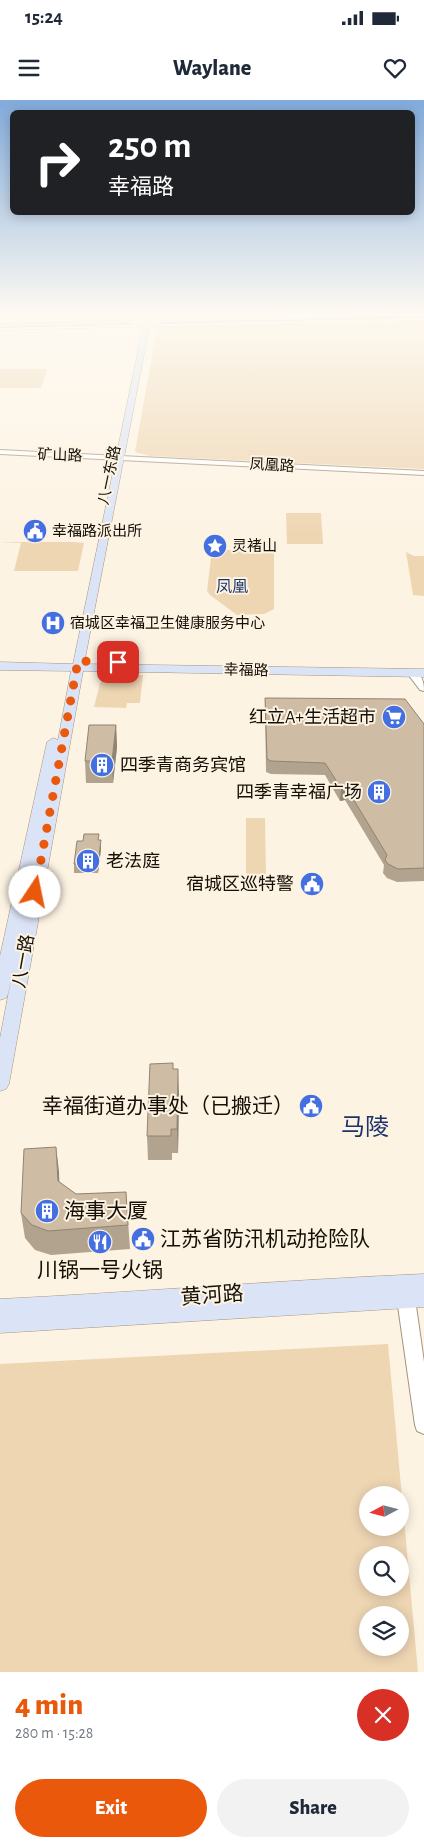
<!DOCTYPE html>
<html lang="en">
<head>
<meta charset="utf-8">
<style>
  body { margin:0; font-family:"Alegreya Sans","Noto Sans SC",sans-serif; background:#f2f2f3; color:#1f2937; height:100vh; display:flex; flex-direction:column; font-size:19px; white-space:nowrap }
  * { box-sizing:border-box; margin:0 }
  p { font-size:16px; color:#747a83 }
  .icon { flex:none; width:28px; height:28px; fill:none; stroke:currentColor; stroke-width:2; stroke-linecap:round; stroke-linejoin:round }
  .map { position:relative; height:1572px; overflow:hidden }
  .drawer { display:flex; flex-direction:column; background:#fff; flex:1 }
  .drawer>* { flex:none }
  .top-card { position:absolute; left:10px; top:10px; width:405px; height:105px; border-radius:8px; box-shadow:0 2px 12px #0003; background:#202124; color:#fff; overflow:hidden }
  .needle { width:32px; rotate:263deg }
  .tools { position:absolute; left:359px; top:1386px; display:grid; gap:10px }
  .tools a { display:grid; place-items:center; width:50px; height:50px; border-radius:50%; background:#fff; box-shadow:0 2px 12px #0003; font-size:25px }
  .pin { position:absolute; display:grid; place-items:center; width:42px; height:42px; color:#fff; margin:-21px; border-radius:10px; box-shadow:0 2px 8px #0006 }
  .me { position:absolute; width:55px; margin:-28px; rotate:11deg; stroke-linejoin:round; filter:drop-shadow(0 0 4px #0008) }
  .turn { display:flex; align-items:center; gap:18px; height:105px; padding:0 15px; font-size:22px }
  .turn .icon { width:65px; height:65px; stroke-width:2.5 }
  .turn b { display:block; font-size:35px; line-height:42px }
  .round { display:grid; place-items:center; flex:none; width:52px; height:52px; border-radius:26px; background:#f2f2f3 }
  .overview { display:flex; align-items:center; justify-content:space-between; height:85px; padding:0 15px }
  h1 { font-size:30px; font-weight:800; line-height:38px; color:#ea580c }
  .primary-button { display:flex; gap:10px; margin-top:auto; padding:10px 15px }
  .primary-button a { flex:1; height:58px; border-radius:30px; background:#ea580c; color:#fff; font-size:20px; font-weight:800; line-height:58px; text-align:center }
  .primary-button a+a { background:#f2f2f3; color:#1f2937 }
  .status { display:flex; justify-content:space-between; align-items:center; height:35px; padding:0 25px; background:#fff; direction:ltr }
  .status svg { height:14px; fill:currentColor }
  header { display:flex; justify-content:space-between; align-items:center; height:65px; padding:0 15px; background:#fff; font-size:22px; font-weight:800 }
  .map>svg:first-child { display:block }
</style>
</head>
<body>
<div class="status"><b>15:24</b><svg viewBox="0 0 49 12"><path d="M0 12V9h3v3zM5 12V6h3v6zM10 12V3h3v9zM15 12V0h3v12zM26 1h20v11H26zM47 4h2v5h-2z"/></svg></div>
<header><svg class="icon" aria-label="menu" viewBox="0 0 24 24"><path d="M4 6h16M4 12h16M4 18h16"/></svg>Waylane<svg class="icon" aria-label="heart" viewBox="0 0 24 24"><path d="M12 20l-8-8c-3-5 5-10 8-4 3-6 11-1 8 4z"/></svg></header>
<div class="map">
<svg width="424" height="1572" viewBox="0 0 424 1572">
  <rect width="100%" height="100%" fill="#fdf3e3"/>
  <g fill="#eed6b3" fill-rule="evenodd">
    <polygon points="130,221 134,224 0,228 0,224"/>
    <polygon points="424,221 424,369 150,356 135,352 157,227"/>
    <polygon points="0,269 47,269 41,288 0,288"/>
    <polygon points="286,413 321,413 323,444 287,444"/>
    <polygon points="0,442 73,442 84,443 78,471 14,471 21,443"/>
    <polygon points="212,450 274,450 274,509 264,514 237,515 210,495 207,491"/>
    <polygon points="406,452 414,456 424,456 424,496 413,495"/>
    <path d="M143,575L140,603H127L126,608L94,607L100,583C110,572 129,575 143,575Z"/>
    <polygon points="246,718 265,718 266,774 246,775"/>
    <path d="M388,1244L418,1572H0V1264ZM368,1395H400V1428H368ZM368,1455H400V1488H368ZM368,1515H400V1548H368Z"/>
  </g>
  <polygon fill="#899dc8" points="424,216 424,218 161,224 161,222"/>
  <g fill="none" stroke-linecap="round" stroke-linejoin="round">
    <polyline stroke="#899dc8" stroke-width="2" points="117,224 127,224"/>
    <g stroke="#a5947c" stroke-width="1">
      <polygon id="minor" points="424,218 424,220 0,230 0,228"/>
    </g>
    <g stroke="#a5947c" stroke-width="2">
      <g id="tertiary">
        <polygon points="183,215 284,215 0,223 0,219"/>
        <polygon points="0,350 424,371 424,375 0,354"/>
        <path d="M412,570C422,573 424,582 424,591L420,590L407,573Z"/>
        <polygon points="406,1192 412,1194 415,1199 424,1262 424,1334 417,1331 415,1325 397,1199 400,1194"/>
      </g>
    </g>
    <g stroke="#a5947c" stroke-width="1">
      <g id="secondary">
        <polygon points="148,216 151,218 84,564 424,569 424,577 83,571 9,984 6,989 0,991 0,938 14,864 8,894 6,898 0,900 0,856 47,642 53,638 58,640 71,571 0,570 0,562 73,564 145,218"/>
        <path d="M424,1174V1207L0,1233V1199C141,1192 283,1180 424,1174Z"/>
      </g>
    </g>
    <use href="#minor" fill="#fff" fill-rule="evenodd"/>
    <use href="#tertiary" fill="#fff" fill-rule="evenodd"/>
    <use href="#secondary" fill="#dbe3f6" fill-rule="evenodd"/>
  </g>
  <g fill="#b1a38d">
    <polygon points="265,598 424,624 424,781 397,782 387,778 383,773 384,765 345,700 340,701 325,675 271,674 266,672"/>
    <polygon points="116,625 117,647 113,683 86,683 85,661"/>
    <polygon points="99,740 101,749 98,773 74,773 74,764 83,741"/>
    <polygon points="173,969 179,994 178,1053 172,1053 172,1060 148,1060 147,1036"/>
    <polygon points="59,1071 59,1082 76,1094 126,1092 130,1149 51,1155 35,1150 25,1138 21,1113"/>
  </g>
  <g fill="#908473">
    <polygon points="116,625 117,647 113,683 112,661"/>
    <polygon points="346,687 345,700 340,701 341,688"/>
    <polygon points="101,740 101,749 98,773 98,764"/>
    <polygon points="178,969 179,994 178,1053 177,1029"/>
    <polygon points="56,1047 59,1071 60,1105 58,1081"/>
  </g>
  <g fill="#cebda4" stroke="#908473">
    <polygon points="265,598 405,599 424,624 424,768 398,769 388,764 385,760 387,755 346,687 341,688 325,663 271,661 267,659"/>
    <polygon points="89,625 116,625 112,661 85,661"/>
    <polygon points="84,734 99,734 98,740 101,740 98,764 74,764 77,741 83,741"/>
    <polygon points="173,963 173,969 178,969 177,1029 171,1029 171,1036 147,1036 150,964"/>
    <polygon points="56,1047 58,1081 76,1094 126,1092 128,1125 48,1131 32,1125 21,1113 24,1049"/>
  </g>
  <linearGradient id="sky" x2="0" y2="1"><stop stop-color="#82abdb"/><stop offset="0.49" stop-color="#fefaf2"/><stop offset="1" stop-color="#fefaf2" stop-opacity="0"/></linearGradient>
  <rect width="424" height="435" fill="url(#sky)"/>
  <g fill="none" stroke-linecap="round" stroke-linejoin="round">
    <polyline stroke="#ea580c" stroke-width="9" stroke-dasharray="0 16.2" points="35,792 78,561 118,562"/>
  </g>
  <defs>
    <g id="civic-disc" transform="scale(1.25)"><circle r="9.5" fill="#436fe1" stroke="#fdf3e3"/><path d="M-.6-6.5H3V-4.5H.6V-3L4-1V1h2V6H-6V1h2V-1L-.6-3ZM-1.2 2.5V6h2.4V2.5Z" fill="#fff"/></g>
    <g id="sight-disc" transform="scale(1.25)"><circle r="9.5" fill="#436fe1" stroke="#fdf3e3"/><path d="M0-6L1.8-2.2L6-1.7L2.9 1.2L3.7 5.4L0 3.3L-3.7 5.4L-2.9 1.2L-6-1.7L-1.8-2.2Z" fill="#fff"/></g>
    <g id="hospital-disc" transform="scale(1.25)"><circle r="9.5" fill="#436fe1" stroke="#fdf3e3"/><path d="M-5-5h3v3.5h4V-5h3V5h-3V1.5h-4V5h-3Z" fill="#fff"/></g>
    <g id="supermarket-disc" transform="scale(1.25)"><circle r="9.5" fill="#436fe1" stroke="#fdf3e3"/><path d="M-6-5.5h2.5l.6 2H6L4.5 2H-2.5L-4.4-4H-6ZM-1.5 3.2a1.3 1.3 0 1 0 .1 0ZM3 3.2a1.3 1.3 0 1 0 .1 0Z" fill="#fff"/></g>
    <g id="building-disc" transform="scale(1.25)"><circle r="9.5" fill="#436fe1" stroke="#fdf3e3"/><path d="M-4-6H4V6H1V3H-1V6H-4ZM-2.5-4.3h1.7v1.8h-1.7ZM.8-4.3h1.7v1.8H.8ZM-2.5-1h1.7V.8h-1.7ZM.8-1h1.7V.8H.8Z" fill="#fff"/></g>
    <g id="restaurant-disc" transform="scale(1.25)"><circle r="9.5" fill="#436fe1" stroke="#fdf3e3"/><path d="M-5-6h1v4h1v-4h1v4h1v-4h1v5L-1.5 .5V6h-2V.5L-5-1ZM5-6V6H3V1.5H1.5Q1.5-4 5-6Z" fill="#fff"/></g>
  </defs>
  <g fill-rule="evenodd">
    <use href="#civic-disc" x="35" y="431"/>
    <use href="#sight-disc" x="215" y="446"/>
    <use href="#hospital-disc" x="53" y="523"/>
    <use href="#supermarket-disc" x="394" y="617"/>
    <use href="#building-disc" x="102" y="665"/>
    <use href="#building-disc" x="379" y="692"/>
    <use href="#building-disc" x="88" y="761"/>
    <use href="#civic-disc" x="312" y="784"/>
    <use href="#civic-disc" x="311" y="1006"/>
    <use href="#building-disc" x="47" y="1111"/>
    <use href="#civic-disc" x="143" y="1139"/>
    <use href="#restaurant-disc" x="100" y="1142"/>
  </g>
  <g text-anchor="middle" stroke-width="4" stroke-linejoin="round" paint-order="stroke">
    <g font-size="15" fill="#150f06" stroke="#fdf3e3">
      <text transform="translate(60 355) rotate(2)" y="5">矿山路</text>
      <text transform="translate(272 365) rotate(3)" y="5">凤凰路</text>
      <text transform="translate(109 375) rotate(-78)" y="5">八一东路</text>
      <text transform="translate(246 570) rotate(1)" y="5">幸福路</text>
    </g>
    <g font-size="15" fill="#150f06" stroke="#fdf3e3" text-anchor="start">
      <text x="52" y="436">幸福路派出所</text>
      <text x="232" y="451">灵褚山</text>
      <text x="70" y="528">宿城区幸福卫生健康服务中心</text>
    </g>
    <g font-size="16" fill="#1d336a" stroke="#fdf3e3">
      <text x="232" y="492">凤凰</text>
    </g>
    <g font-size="18" fill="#150f06" stroke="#fdf3e3" text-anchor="end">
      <text x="376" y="623">红立A+生活超市</text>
      <text x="120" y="671" text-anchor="start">四季青商务宾馆</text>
      <text x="362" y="698">四季青幸福广场</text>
      <text x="106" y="767" text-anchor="start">老法庭</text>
      <text x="294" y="790">宿城区巡特警</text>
    </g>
    <g font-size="18" fill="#150f06" stroke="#fdf3e3">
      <text transform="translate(23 861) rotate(-80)" y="6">八一路</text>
    </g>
    <g font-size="21" fill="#150f06" stroke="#fdf3e3" text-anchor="start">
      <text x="294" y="1013" text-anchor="end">幸福街道办事处（已搬迁）</text>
      <text x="64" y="1118">海事大厦</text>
      <text x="160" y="1146">江苏省防汛机动抢险队</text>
      <text x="100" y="1177" text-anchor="middle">川锅一号火锅</text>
    </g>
    <g font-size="21" fill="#150f06" stroke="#fdf3e3">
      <text transform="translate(212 1195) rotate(-4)" y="7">黄河路</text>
    </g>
    <g font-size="24" fill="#1d336a" stroke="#fdf3e3">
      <text x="365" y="1035">马陵</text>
    </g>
  </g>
</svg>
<div class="tools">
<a><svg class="needle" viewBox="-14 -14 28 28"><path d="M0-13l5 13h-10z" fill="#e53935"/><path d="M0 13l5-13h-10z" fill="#747a83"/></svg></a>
<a><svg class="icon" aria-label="search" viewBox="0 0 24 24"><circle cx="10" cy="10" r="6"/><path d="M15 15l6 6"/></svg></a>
<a><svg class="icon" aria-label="layers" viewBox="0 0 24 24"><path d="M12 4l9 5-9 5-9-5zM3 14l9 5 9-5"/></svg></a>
</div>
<div class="pin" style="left:118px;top:562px;background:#d93025"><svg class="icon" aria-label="arrive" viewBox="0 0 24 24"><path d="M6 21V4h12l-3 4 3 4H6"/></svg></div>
<svg class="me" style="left:35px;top:792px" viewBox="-20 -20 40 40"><circle r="19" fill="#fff"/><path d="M0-13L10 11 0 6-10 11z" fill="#ea580c"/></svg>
<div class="top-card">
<div class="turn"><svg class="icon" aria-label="right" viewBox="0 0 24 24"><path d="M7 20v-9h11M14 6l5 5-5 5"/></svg><div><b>250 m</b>幸福路</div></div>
</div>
</div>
<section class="drawer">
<div class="overview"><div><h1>4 min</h1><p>280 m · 15:28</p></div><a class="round" style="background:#d93025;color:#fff"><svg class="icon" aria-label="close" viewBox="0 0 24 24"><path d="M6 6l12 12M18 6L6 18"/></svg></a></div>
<div class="primary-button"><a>Exit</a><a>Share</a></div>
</section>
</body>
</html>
